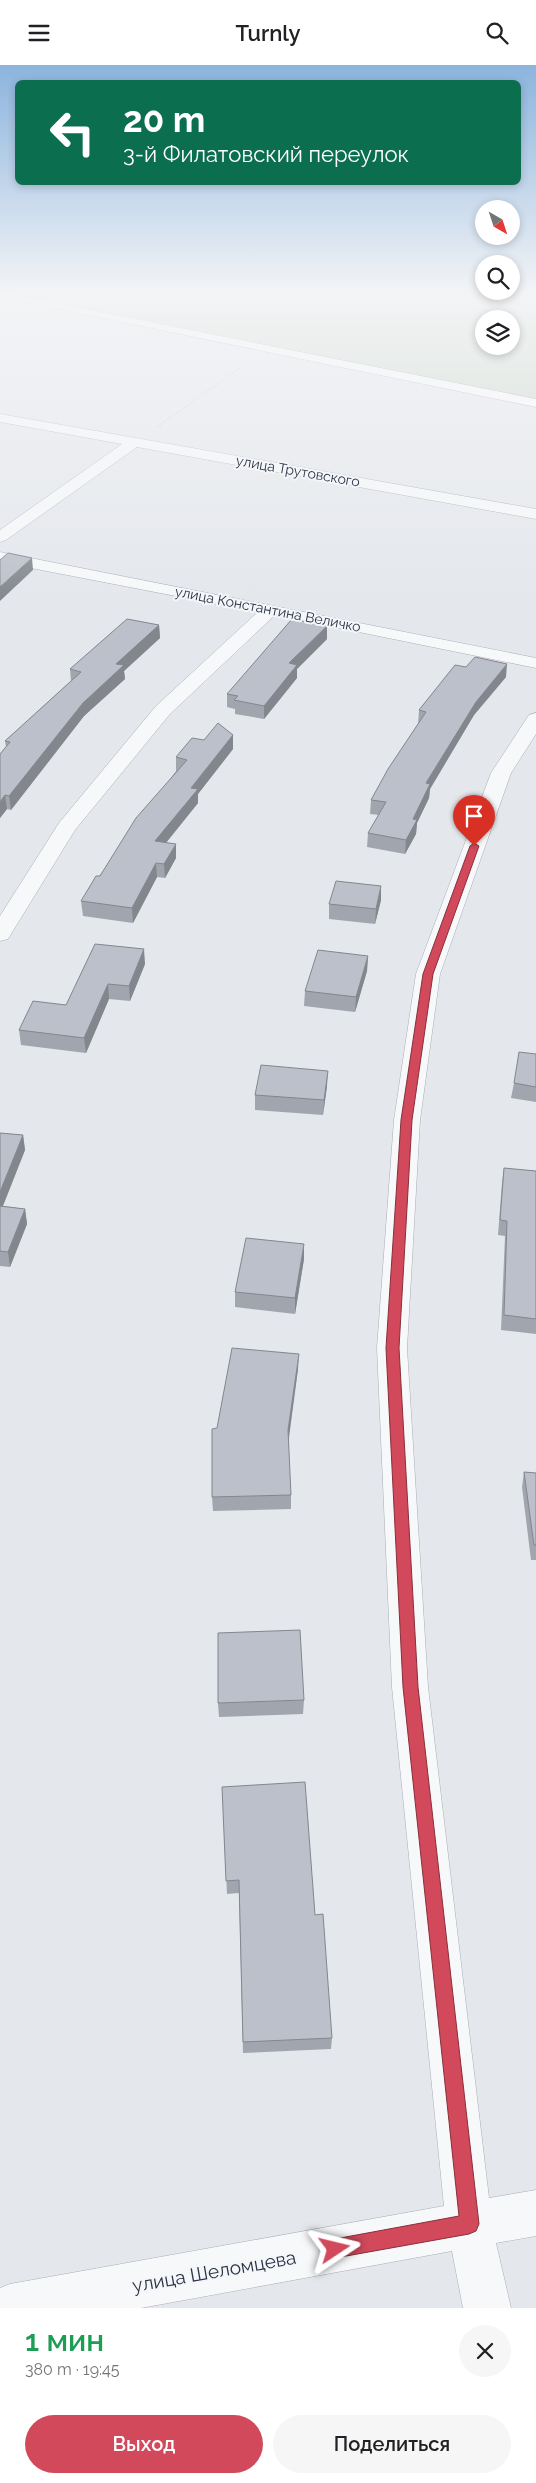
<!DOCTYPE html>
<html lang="ru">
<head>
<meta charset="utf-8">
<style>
  body { margin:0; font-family:Raleway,sans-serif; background:#f6f6f6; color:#202124; height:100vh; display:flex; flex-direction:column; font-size:19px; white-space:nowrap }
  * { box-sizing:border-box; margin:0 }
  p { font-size:16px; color:#757577 }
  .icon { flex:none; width:28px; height:28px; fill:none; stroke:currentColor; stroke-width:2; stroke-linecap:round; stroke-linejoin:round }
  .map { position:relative; height:2243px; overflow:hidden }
  .sheet { display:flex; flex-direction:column; background:#fff; flex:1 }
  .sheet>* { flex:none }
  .hud { position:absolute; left:15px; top:15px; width:506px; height:105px; border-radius:8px; box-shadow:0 2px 8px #0003; background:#0b6e4f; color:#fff; overflow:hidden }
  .needle { width:32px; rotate:141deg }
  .fabs { position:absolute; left:475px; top:135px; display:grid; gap:10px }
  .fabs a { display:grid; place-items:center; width:45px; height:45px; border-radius:50%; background:#fff; box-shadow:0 2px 8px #0003; font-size:25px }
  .pin { position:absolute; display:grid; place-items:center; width:42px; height:42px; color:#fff; margin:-51px -21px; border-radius:50% 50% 50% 0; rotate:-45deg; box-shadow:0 0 5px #0007 }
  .pin .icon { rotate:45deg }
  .me { position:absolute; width:55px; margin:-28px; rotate:80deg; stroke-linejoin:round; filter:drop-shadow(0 0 4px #0008) }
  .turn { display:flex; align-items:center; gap:18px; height:105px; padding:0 25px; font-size:22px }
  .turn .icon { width:65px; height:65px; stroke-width:2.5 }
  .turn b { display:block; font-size:35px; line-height:42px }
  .round { display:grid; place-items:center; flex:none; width:52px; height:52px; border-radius:26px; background:#f6f6f6 }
  .headline { display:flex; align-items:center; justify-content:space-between; height:85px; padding:0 25px }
  h1 { font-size:30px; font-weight:600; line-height:38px; color:#1e9e55 }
  .button { display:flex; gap:10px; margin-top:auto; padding:10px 25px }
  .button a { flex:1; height:58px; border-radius:30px; background:#d1495b; color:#fff; font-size:20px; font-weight:600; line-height:58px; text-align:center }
  .button a+a { background:#f6f6f6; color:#202124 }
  header { display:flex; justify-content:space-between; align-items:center; height:65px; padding:0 25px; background:#fff; font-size:22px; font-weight:600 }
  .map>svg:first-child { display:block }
</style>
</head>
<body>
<header><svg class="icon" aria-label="menu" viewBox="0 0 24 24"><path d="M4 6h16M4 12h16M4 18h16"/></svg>Turnly<svg class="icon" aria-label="search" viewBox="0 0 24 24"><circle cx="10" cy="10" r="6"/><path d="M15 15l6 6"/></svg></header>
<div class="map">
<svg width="536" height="2243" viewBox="0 0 536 2243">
  <rect width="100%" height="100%" fill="#e4e7ec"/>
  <path fill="#c9d6c5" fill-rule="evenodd" d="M0,227H536V338L0,229ZM484,254H511V281H484Z"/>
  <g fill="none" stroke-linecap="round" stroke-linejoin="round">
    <g stroke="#a9aeb7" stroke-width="1">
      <g id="minor">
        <polygon points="0,349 536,444 536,454 137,382 6,475 0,477 0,465 122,379 0,357"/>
        <polygon points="0,487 536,593 536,603 275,550 170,649 75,765 11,869 8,874 0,876 0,851 59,758 156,641 258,547 0,497"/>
        <polygon points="536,648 536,669 511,708 440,909 420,1055 407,1283 428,1622 489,2133 536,2125 536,2171 496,2178 511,2243 463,2243 452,2186 141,2243 0,2243 0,2223 10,2219 444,2141 392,1622 377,1283 394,1055 416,909 491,708 529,650"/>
      </g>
    </g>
    <g stroke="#8b94a3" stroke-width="1">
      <polygon id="trunk" points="0,227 536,334 536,342 0,232"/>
    </g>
    <polyline stroke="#c2c5cb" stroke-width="1" stroke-dasharray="2 2" stroke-linecap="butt" points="157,362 248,297"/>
    <use href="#minor" fill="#f7f8fa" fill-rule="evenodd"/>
    <use href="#trunk" fill="#fff" fill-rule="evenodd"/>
  </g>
  <g fill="#a1a5ae">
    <polygon points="159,560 160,573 124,606 125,614 84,651 11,745 7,744 0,753 0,689 6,682 5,676 71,616 70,604"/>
    <polygon points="327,574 297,604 297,613 264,654 235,649 235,644 227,642 227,629"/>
    <polygon points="506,612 474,650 430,724 429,733 417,758 416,769 405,789 367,782 368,768 379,750 370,749 371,735 418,659 419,645"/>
    <polygon points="233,670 233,684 198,729 198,738 166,778 176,793 165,813 157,812 133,858 83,851 81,836 176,706 176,692 204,675"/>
    <polygon points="381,835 375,859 329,854 329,839"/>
    <polygon points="368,891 367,906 355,947 304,941 305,926"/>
    <polygon points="145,899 130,936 109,934 86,988 21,980 19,965"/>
    <polygon points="536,989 536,1037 511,1033 514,1018"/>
    <polygon points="327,1021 323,1050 255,1045 255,1030"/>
    <polygon points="0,1068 23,1070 25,1085 3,1141 25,1144 27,1159 10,1202 0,1201"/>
    <polygon points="504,1103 536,1106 536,1269 501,1265 505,1171 498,1170 502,1118"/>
    <polygon points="304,1194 295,1249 235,1242 235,1227"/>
    <polygon points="298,1304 288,1375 291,1430 291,1444 213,1446 212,1432 217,1363"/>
    <polygon points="524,1407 536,1408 536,1495 531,1495 522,1422"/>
    <polygon points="304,1635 303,1649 219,1652 218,1638"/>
    <polygon points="222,1722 315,1850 332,1973 331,1984 243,1988 239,1828 227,1829"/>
  </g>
  <g fill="#83868d">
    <polygon points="32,493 33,505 0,536 0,522"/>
    <polygon points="159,560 160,573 124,606 125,614 84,651 11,745 9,731 83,638 116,599"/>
    <polygon points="327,561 327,574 297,604 297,613 264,654 264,641 289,598"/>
    <polygon points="507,599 506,612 474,650 430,724 429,733 417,758 416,769 405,789 406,775 426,718 476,637"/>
    <polygon points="233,670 233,684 198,729 198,738 156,790 155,776 191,723"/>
    <polygon points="5,730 7,744 0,753 0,737"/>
    <polygon points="176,779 176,793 165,813 164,799"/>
    <polygon points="156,798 157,812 133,858 132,843"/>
    <polygon points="381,821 381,835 375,859 376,844"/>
    <polygon points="144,884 145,899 130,936 129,921"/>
    <polygon points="368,891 367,906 355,947 356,932"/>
    <polygon points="108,919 109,934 86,988 84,973"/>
    <polygon points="328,1006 327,1021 323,1050 324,1035"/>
    <polygon points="23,1070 25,1085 0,1148 0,1127"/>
    <polygon points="25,1144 27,1159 10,1202 8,1187"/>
    <polygon points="304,1179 304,1194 295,1249 295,1233"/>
    <polygon points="299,1289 298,1304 288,1380 288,1365"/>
  </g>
  <g fill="#bbc0ca" stroke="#83868d">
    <polygon points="8,488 32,493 0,522 0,495"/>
    <polygon points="127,554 159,560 116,599 124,600 83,638 9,731 5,730 0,737 0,689 10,677 5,676 81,607 70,604"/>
    <polygon points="292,554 327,561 289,598 297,600 264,641 234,635 238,631 227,629"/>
    <polygon points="475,592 507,599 476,637 426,718 430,719 413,754 417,755 406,775 368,768 386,737 371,735 388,704 426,647 419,645 455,600 466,602"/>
    <polygon points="218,658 233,670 191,723 198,724 155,776 176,779 164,799 156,798 132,843 81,836 96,811 100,811 136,753 187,695 176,692 192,673 204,675"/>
    <polygon points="336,816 381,821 376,844 329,839"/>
    <polygon points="95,879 144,884 129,921 108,919 84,973 19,965 33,936 66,940"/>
    <polygon points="318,885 368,891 356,932 305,926"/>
    <polygon points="519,987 536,989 536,1022 514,1018"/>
    <polygon points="261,1000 328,1006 324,1035 255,1030"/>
    <polygon points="0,1068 23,1070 0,1127"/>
    <polygon points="504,1103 536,1106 536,1254 504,1250 507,1156 500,1155"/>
    <polygon points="0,1141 25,1144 8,1187 0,1186"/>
    <polygon points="246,1173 304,1179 295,1233 235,1227"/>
    <polygon points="232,1283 299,1289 288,1365 291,1430 212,1432 212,1364 217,1363"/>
    <polygon points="524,1407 536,1408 536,1480 534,1480"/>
    <polygon points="300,1565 304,1635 218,1638 218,1568"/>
    <polygon points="305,1717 315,1850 323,1849 332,1973 243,1977 239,1815 226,1816 222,1722"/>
  </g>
  <linearGradient id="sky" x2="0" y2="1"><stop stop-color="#8bb4dd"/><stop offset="0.42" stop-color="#f3f4f6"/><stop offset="1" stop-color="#f3f4f6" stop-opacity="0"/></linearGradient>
  <rect width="536" height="541" fill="url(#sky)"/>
  <polygon fill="#d1495b" stroke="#882f3b" points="474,778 479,781 433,909 412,1055 399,1283 418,1622 479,2159 476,2166 469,2169 335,2193 328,2190 325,2184 328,2177 335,2174 459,2151 403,1622 386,1283 401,1055 423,909 470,781"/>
  <g text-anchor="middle" stroke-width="4" stroke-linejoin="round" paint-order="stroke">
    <g font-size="14" fill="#2b3445" stroke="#f4f6f9">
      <text transform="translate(298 406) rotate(10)" y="5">улица Трутовского</text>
      <text transform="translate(268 544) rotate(11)" y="5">улица Константина Величко</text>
    </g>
    <g font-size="19" fill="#2b3445" stroke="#f4f6f9">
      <text transform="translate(214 2206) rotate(-10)" y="7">улица Шеломцева</text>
    </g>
  </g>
</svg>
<div class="fabs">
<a><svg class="needle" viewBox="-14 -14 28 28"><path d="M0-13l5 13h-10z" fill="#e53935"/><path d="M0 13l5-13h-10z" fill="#757577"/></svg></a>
<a><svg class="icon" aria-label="search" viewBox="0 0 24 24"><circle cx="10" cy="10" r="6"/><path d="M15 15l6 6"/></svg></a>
<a><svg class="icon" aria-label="layers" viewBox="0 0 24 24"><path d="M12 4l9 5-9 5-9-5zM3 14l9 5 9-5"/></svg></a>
</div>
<div class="pin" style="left:474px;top:781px;background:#d93025"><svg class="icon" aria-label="arrive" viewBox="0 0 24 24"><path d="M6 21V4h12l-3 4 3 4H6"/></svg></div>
<svg class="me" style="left:335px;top:2184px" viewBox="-20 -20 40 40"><path d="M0-17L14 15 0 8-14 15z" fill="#d1495b" stroke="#fff" stroke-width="4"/></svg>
<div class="hud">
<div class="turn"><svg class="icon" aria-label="left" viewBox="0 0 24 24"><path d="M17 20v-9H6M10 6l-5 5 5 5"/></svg><div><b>20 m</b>3-й Филатовский переулок</div></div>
</div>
</div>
<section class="sheet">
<div class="headline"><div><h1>1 мин</h1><p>380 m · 19:45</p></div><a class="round"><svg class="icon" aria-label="close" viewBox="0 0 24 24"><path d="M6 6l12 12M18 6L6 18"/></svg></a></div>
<div class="button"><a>Выход</a><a>Поделиться</a></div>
</section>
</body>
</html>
